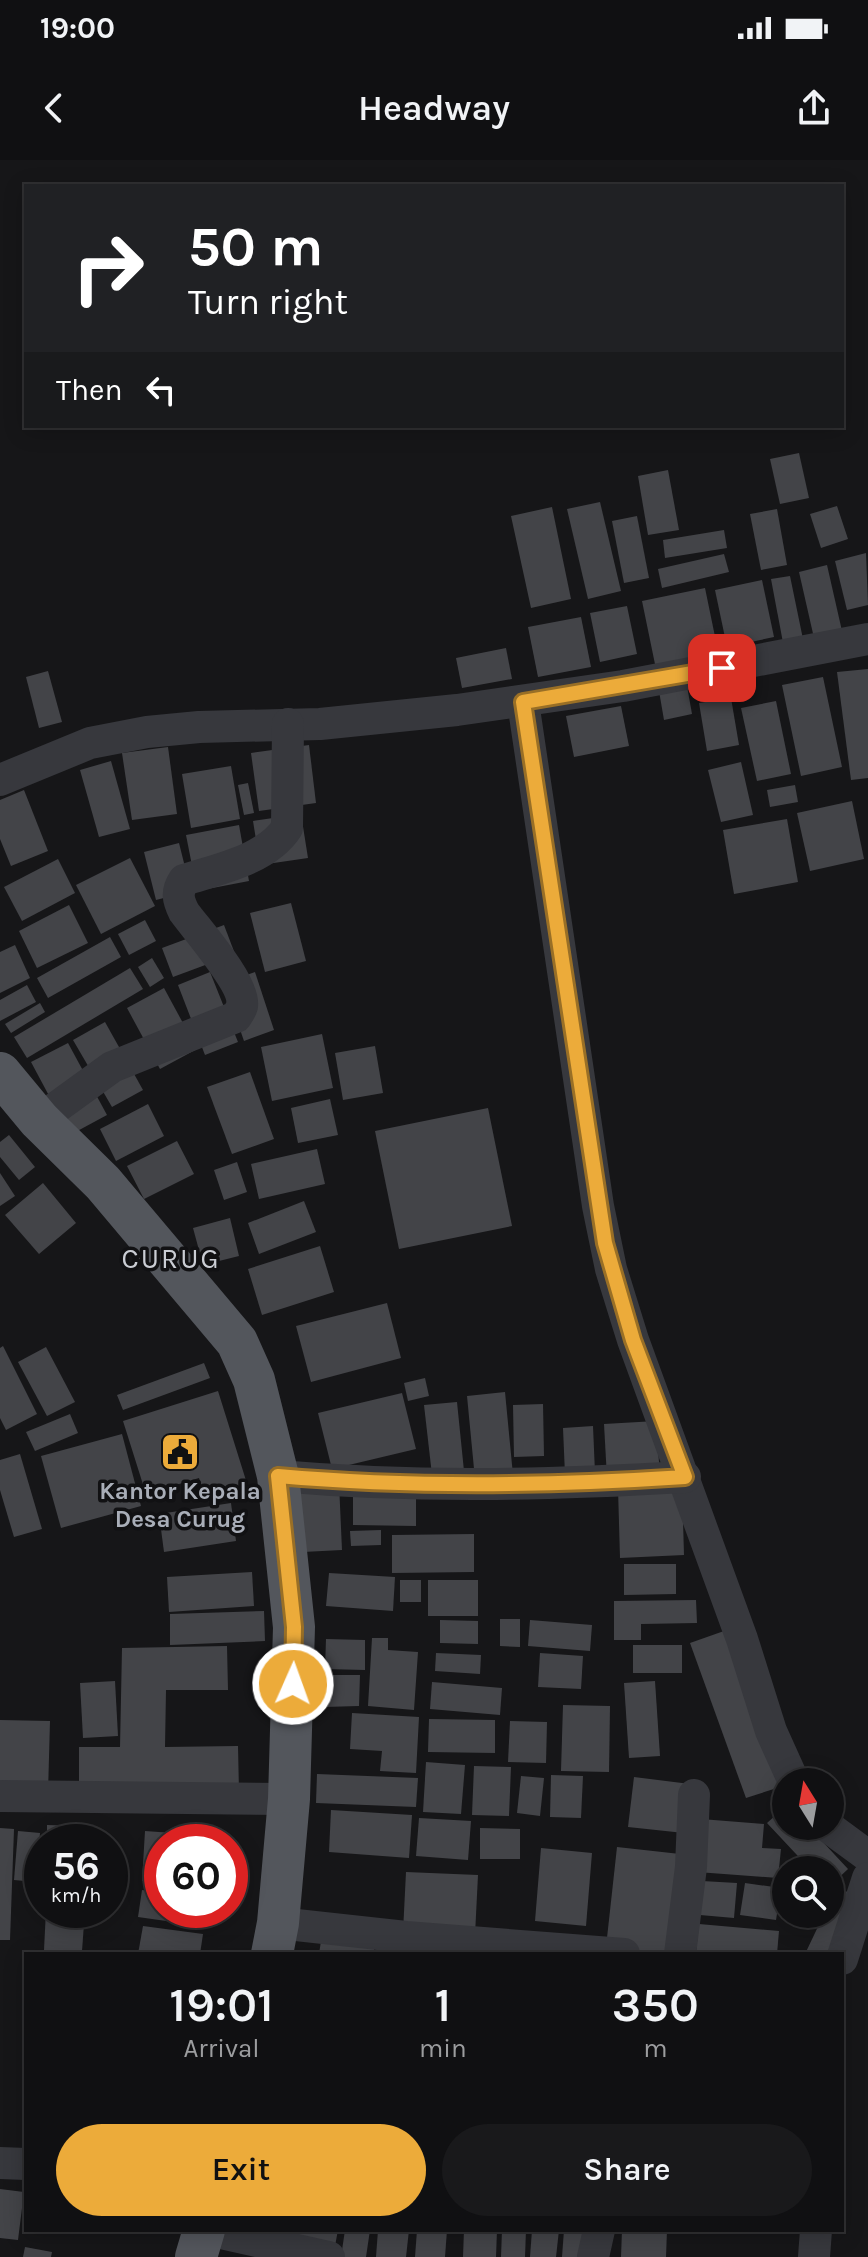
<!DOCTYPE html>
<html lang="en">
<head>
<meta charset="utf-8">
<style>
  body { margin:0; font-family:Karla,sans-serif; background:#19191b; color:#f1f3f6; height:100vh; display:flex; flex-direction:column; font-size:30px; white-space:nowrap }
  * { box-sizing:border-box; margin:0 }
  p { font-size:26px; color:#9c9d9f }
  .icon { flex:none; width:44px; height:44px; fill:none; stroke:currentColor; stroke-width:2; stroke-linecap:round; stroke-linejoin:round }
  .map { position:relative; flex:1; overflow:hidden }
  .drawer { position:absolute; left:24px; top:1792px; width:820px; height:280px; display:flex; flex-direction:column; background:#101012; border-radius:0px; box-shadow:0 4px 20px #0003,0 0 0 2px #303032 }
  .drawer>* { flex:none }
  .hud { position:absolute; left:24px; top:24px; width:820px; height:244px; border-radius:0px; box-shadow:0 4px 20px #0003,0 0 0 2px #303032; background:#202124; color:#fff; overflow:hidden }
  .needle { width:52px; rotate:349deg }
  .buttons { position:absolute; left:772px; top:1608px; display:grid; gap:16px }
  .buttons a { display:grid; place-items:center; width:72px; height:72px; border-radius:50%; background:#101012; box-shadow:0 4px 20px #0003,0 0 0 2px #303032; font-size:40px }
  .speed { position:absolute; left:24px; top:1664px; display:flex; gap:16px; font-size:40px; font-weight:700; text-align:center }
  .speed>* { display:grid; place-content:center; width:104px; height:104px; border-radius:50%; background:#101012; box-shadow:0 4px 20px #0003,0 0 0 2px #303032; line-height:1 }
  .speed small { font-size:20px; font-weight:400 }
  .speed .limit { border:12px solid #d22; background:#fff; color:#111 }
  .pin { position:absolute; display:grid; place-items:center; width:68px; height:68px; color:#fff; margin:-34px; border-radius:16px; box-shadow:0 4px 12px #0006 }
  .me { position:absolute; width:88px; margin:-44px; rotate:2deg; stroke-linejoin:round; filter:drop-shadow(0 0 6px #0008) }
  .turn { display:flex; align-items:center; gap:28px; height:168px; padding:0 32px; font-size:36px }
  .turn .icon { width:104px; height:104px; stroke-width:2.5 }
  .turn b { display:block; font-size:56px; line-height:68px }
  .then { display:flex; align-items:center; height:76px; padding:0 32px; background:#0003; gap:16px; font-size:30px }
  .eta { display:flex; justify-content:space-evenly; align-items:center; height:136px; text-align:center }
  .eta b { font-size:48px; font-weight:600; line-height:56px }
  .action { display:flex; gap:16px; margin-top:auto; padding:16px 32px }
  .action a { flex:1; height:92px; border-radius:48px; background:#ecab3a; color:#111; font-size:32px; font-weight:600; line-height:92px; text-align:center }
  .action a+a { background:#19191b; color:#f1f3f6 }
  .status { display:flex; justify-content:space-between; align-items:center; height:56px; padding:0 40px; background:#101012; direction:ltr }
  .status svg { height:22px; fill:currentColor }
  header { display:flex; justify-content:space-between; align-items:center; height:104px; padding:0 32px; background:#101012; font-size:36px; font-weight:600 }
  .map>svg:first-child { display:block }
</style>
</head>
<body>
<div class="status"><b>19:00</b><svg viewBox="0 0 49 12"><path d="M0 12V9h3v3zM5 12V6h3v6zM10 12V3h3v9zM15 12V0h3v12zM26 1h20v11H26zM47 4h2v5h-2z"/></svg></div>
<header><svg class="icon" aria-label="back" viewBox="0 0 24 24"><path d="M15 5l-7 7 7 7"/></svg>Headway<svg class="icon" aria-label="share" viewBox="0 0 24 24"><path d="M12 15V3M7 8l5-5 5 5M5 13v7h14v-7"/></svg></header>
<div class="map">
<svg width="868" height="2097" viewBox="0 0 868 2097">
  <rect width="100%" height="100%" fill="#161618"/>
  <g fill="#434448">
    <polygon points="799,293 809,338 780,344 770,299"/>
    <polygon points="668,310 679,370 648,375 638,316"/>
    <polygon points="600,342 621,431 588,439 567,349"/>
    <polygon points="837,346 848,379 821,388 810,354"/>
    <polygon points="552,347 571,439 531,448 511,356"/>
    <polygon points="777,349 787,405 761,410 750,354"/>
    <polygon points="637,356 649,418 624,423 612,361"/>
    <polygon points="724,370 727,388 665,398 663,380"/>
    <polygon points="866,393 868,445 847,450 835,401"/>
    <polygon points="724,394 729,412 662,428 658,409"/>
    <polygon points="827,405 842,471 814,478 799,412"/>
    <polygon points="790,416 804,484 784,488 771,419"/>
    <polygon points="762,420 774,477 727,487 715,430"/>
    <polygon points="705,428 719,496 656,509 642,441"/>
    <polygon points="627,446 637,494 600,502 590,453"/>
    <polygon points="581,457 591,507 538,517 528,467"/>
    <polygon points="506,488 512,519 462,528 456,498"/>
    <polygon points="868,509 868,618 851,620 837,512"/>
    <polygon points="48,511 62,562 39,568 26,517"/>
    <polygon points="823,517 842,607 801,616 782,525"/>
    <polygon points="687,526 692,554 664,560 659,531"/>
    <polygon points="731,538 739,585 707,591 699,543"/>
    <polygon points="776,541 791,614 757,621 741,548"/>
    <polygon points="621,546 629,586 574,597 566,556"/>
    <polygon points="309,585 316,643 259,651 251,593"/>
    <polygon points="168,587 177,654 132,660 122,593"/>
    <polygon points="111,601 130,669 99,677 80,610"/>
    <polygon points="741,602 753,655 721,662 708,610"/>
    <polygon points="231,606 240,659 191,668 182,614"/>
    <polygon points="248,623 254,653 244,655 238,625"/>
    <polygon points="795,625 798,642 770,647 767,630"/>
    <polygon points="24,630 48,691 11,706 0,679 0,640"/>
    <polygon points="852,641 864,699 810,711 797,653"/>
    <polygon points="301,654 308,698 260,705 253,661"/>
    <polygon points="787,659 798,722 734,734 723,670"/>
    <polygon points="239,665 249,721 197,731 186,675"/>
    <polygon points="179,683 191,731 156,740 144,692"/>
    <polygon points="130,698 155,746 101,774 76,725"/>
    <polygon points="58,699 75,733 22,761 4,727"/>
    <polygon points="291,743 306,801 265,812 250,753"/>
    <polygon points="69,745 88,783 37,808 19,771"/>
    <polygon points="145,760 156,781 129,795 118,774"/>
    <polygon points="224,765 235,794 173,817 162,788"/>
    <polygon points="110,777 121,797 48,838 37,818"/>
    <polygon points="15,785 30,818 0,833 0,792"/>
    <polygon points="152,798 164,818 150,827 138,807"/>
    <polygon points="130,808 143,829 27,898 14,877"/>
    <polygon points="210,812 238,882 205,895 178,825"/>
    <polygon points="255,812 274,870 244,881 224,823"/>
    <polygon points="27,825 36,842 0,861 0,840"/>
    <polygon points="164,828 197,889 160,909 127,848"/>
    <polygon points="40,843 45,852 11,873 5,864"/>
    <polygon points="105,862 143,930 112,947 73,880"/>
    <polygon points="322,874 333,928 272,941 261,887"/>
    <polygon points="68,883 107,955 70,975 31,902"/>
    <polygon points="375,886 383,933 343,940 335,893"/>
    <polygon points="250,912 274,979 232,994 207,927"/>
    <polygon points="330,939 338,975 298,983 291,948"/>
    <polygon points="148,944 164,976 116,1001 100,969"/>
    <polygon points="488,948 512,1066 399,1089 375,971"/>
    <polygon points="9,975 35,1007 19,1020 0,997 0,982"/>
    <polygon points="177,981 194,1014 144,1039 127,1006"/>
    <polygon points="317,989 325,1024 259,1039 251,1004"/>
    <polygon points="237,1002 247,1032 224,1040 214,1010"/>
    <polygon points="0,1013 15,1036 0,1046"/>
    <polygon points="43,1023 76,1063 39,1094 5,1055"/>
    <polygon points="304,1041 316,1072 259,1094 248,1063"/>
    <polygon points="230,1058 239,1096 203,1105 193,1068"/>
    <polygon points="320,1086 334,1132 262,1155 248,1109"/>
    <polygon points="387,1143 401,1198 311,1222 296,1166"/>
    <polygon points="3,1186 37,1254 6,1270 0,1258 0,1188"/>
    <polygon points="46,1187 75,1242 47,1256 18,1202"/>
    <polygon points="204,1203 210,1218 123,1250 117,1235"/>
    <polygon points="425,1218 429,1236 408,1241 404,1223"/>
    <polygon points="218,1231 249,1330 206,1342 199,1318 146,1334 123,1261"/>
    <polygon points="505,1232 513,1315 475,1319 467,1236"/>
    <polygon points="402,1233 416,1289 332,1309 318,1253"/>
    <polygon points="457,1242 464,1311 432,1315 424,1245"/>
    <polygon points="543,1244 544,1296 514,1297 513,1245"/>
    <polygon points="70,1254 78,1273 35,1291 26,1272"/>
    <polygon points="656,1261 660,1316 607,1318 604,1264"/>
    <polygon points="593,1266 595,1313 565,1315 563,1268"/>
    <polygon points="122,1274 141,1346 61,1368 41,1296"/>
    <polygon points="20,1294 42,1369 14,1377 0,1330 0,1300"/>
    <polygon points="339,1323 342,1390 303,1392 299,1325"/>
    <polygon points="682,1326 684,1395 620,1398 618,1328"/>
    <polygon points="353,1329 416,1330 416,1366 353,1365"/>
    <polygon points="231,1343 236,1381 164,1392 159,1354"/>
    <polygon points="381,1370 381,1385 351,1386 350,1371"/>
    <polygon points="474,1374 474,1412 392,1413 392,1375"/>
    <polygon points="624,1404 676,1404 676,1434 624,1435"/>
    <polygon points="252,1412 254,1446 169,1452 167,1417"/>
    <polygon points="329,1413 395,1417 393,1451 326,1446"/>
    <rect x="400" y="1420" width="21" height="22"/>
    <rect x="428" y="1420" width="50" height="36"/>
    <polygon points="696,1440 697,1463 641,1464 641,1480 614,1480 614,1441"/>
    <polygon points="264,1451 265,1481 170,1485 170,1454"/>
    <polygon points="500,1459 520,1459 520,1487 500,1486"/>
    <polygon points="440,1460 478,1461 478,1484 440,1483"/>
    <polygon points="530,1460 592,1465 590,1491 528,1486"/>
    <polygon points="724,1471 780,1627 746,1638 690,1483"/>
    <polygon points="372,1478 388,1478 388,1490 418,1492 414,1550 368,1546"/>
    <polygon points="326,1479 365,1480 365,1510 325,1509"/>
    <rect x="633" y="1485" width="49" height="28"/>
    <polygon points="227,1486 228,1530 166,1530 165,1587 238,1586 239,1632 79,1633 79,1587 120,1587 122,1488"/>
    <polygon points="436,1493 481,1495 480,1514 435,1511"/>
    <polygon points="540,1493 583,1496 581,1529 538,1527"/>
    <polygon points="325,1515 360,1515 359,1546 324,1547"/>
    <polygon points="115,1521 118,1576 83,1578 80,1523"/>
    <polygon points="655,1521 660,1596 629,1598 624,1523"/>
    <polygon points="432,1522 502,1528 500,1555 430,1549"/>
    <polygon points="563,1545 610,1546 609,1612 561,1611"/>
    <polygon points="352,1553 419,1557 416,1613 380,1611 382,1591 350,1589"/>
    <polygon points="429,1559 495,1560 495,1593 428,1592"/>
    <polygon points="0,1560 50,1561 48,1633 0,1632"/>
    <polygon points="510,1561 547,1562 546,1603 508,1602"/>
    <polygon points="426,1602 465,1605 461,1654 423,1652"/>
    <polygon points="474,1606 511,1607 509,1656 472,1655"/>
    <polygon points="317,1614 418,1618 416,1647 316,1643"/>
    <polygon points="551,1615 583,1616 581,1658 550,1657"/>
    <polygon points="521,1616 544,1618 540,1656 517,1653"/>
    <polygon points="634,1617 690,1624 684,1673 628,1667"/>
    <polygon points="786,1646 786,1666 808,1666 848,1709 830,1726 830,1710 811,1710 767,1663"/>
    <polygon points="331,1650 412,1655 409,1698 329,1692"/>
    <polygon points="419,1658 471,1661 468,1700 416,1696"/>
    <polygon points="701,1659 764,1664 762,1688 781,1689 778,1718 697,1712"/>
    <polygon points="47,1665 80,1666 80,1682 47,1682"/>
    <polygon points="0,1668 14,1669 10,1780 0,1780"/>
    <polygon points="480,1668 520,1669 520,1699 480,1699"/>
    <polygon points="18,1671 40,1673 36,1722 14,1720"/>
    <polygon points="145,1671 173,1673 172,1682 162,1682 162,1722 142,1721"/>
    <polygon points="617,1687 680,1694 670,1794 606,1787"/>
    <polygon points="541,1688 592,1693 586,1766 535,1761"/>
    <polygon points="230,1706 246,1708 244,1730 230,1728"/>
    <polygon points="406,1712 478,1715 475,1775 403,1772"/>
    <polygon points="702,1721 737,1723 734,1758 700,1755"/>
    <polygon points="745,1723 781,1728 776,1760 740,1755"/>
    <polygon points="836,1727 868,1741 842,1794 805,1794 824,1754 830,1754 830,1740"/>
    <polygon points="142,1730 162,1733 162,1750 203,1750 201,1766 138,1757"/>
    <polygon points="46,1750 85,1750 82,1791 44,1790"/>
    <polygon points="699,1764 779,1771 777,1794 696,1792"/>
    <polygon points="143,1766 203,1774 200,1794 138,1794"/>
    <polygon points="321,1781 374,1787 374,1794 319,1794"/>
    <polygon points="0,2029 24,2032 18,2080 0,2078"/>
    <polygon points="287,2070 338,2070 333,2097 284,2088"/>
    <polygon points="345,2070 370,2070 366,2097 341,2097"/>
    <polygon points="378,2070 409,2070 406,2097 376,2097"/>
    <polygon points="417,2070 447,2070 445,2097 415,2097"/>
    <polygon points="464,2070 497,2070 496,2097 463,2097"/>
    <polygon points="502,2070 526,2070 525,2097 501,2097"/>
    <polygon points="532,2070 559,2070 556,2097 530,2097"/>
    <polygon points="564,2070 596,2070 594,2097 562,2097"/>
    <polygon points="622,2070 667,2070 666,2097 621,2097"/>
    <polygon points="25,2087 52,2092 51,2097 23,2097"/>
  </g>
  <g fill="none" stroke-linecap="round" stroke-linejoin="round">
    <g stroke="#37383d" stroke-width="32">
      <polyline points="523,542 598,1046 611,1109 633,1180 742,1479 771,1571 794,1622"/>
      <polyline points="0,620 90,583 147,572 199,567 320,564 457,550 623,526 868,479"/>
      <path d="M39,960L112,907L236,857C238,854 241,850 242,846C246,825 197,770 184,752C178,740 176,732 184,720C218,709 266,700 287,668L288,564"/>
      <path d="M278,1316C417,1328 546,1325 685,1317"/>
      <polyline points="0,1636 289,1639"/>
      <polyline points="827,1666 868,1696"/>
      <polyline points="278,1763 406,1777 624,1794"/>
      <polyline points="680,1794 691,1707 694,1635"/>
      <polyline points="842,1799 868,1718"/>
      <polyline points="0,2003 26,2004"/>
      <polyline points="207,2070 329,2097"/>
      <polyline points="593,2097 599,2070"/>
      <polyline points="814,2097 816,2070"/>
    </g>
    <g stroke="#53565c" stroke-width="42">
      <polyline points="0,913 39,960 103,1023 237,1182 254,1220 278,1316 294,1467 289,1639 278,1763 272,1794"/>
      <polyline points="196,2097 204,2070"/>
    </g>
  </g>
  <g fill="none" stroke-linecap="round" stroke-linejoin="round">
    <g stroke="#996f26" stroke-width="20">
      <path id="route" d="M293,1524L294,1467L278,1316C414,1328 548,1326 685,1317L633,1180L605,1083L523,542L722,508"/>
    </g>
    <use href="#route" stroke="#ecab3a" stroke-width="14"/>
  </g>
  <defs>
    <g id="civic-square" transform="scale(2)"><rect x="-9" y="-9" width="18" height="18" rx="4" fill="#ecab3a" stroke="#111113"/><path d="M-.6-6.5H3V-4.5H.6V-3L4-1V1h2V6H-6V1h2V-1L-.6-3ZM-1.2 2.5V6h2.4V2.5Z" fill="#111"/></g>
  </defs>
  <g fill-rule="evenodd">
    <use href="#civic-square" x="180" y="1292"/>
  </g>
  <g text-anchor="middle" stroke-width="7" stroke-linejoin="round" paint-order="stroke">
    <g font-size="24" font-weight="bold" fill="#a9aeb8" stroke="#111113">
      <text x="180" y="1339">Kantor Kepala<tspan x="180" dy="28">Desa Curug</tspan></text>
    </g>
    <g font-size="28" letter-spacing="2" fill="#cacdd4" stroke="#111113">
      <text x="171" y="1108">CURUG</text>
    </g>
  </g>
</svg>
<div class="buttons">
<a><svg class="needle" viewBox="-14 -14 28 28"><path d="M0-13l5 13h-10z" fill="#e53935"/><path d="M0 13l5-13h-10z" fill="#9c9d9f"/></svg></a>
<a><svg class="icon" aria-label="search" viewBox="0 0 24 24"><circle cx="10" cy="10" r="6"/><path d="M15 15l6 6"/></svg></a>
</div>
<div class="speed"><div>56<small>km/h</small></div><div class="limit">60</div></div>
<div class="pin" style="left:722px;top:508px;background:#d93025"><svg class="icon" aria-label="arrive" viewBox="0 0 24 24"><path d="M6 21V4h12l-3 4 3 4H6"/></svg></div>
<svg class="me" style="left:293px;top:1524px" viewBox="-20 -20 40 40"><circle r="17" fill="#ecab3a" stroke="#fff" stroke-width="3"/><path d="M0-11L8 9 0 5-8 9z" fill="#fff"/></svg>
<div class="hud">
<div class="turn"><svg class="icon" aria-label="right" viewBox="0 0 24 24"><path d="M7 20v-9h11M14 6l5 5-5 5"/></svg><div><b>50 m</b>Turn right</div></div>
<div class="then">Then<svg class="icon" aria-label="left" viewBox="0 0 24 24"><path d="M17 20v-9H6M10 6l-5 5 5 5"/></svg></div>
</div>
<section class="drawer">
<div class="eta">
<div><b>19:01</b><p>Arrival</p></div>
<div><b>1</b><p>min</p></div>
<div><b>350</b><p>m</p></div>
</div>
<div class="action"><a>Exit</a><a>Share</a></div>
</section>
</div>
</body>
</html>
